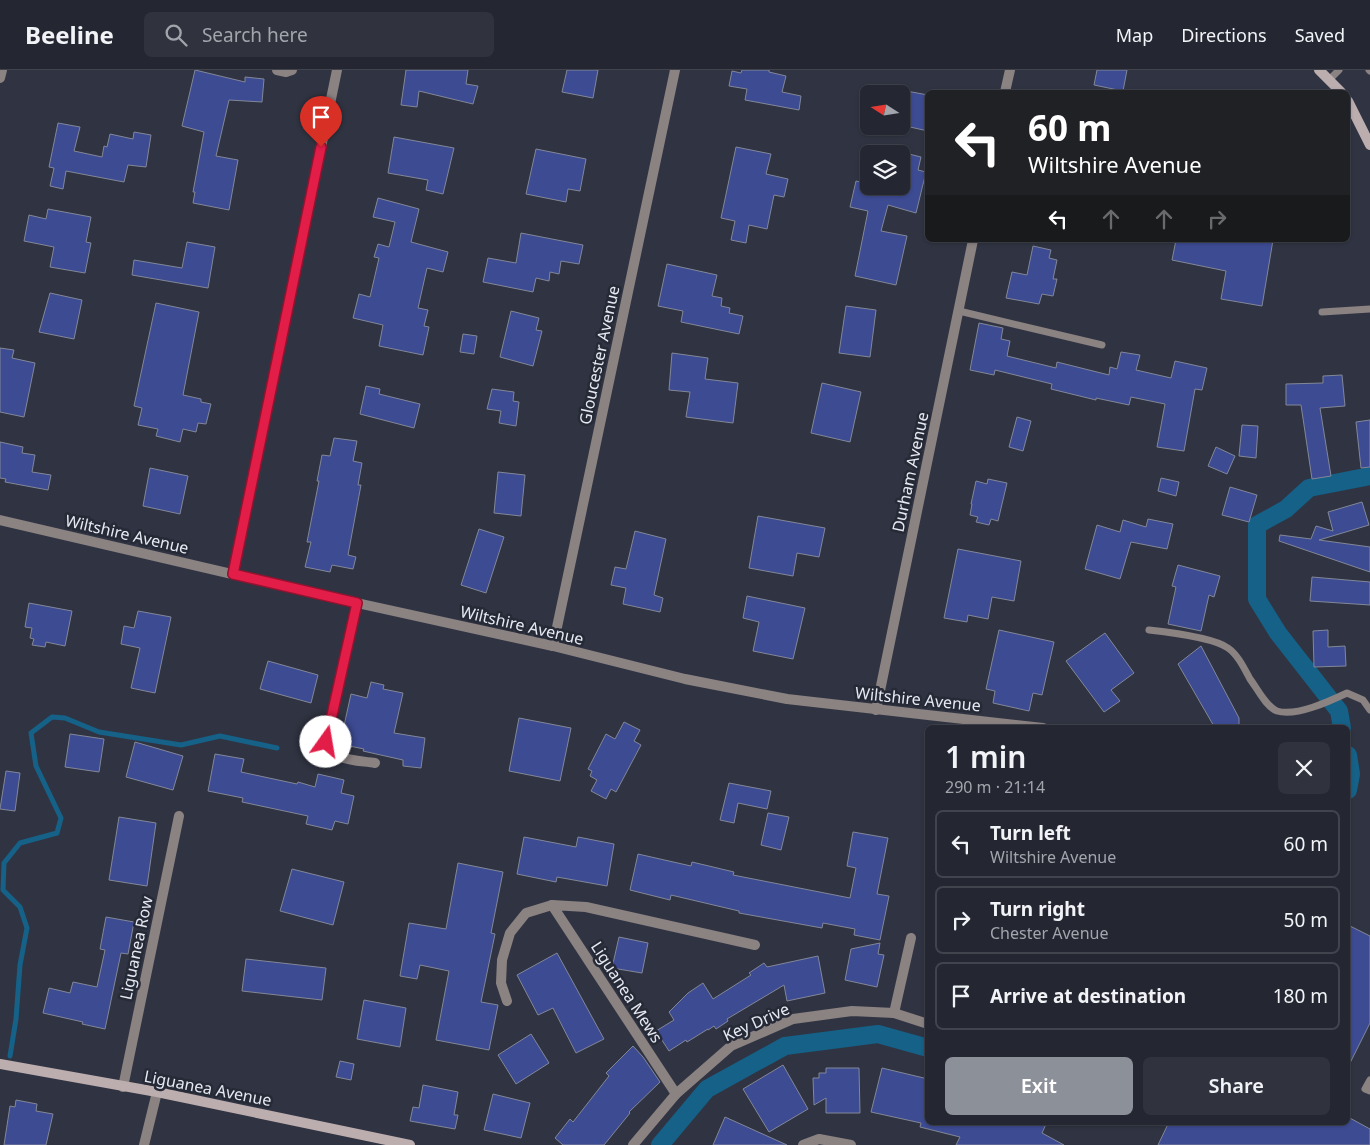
<!DOCTYPE html>
<html lang="en">
<head>
<meta charset="utf-8">
<style>
  body { margin:0; font-family:"Noto Sans",sans-serif; background:#30333e; color:#f1f3f6; height:100vh; display:flex; flex-direction:column; font-size:19px; white-space:nowrap }
  * { box-sizing:border-box; margin:0 }
  p { font-size:16px; color:#a3a5ac }
  .icon { flex:none; width:28px; height:28px; fill:none; stroke:currentColor; stroke-width:2; stroke-linecap:round; stroke-linejoin:round }
  .map { position:relative; flex:1; overflow:hidden }
  .panel { position:absolute; left:925px; top:655px; width:425px; height:400px; display:flex; flex-direction:column; background:#242732; border-radius:8px; box-shadow:0 1px 4px #0004,0 0 0 1px #41444d }
  .panel>* { flex:none }
  .banner { position:absolute; left:925px; top:20px; width:425px; height:152px; border-radius:8px; box-shadow:0 1px 4px #0004,0 0 0 1px #41444d; background:#202124; color:#fff; overflow:hidden }
  .needle { width:32px; rotate:282deg }
  .fabs { position:absolute; left:860px; top:15px; display:grid; gap:10px }
  .fabs a { display:grid; place-items:center; width:50px; height:50px; border-radius:8px; background:#242732; box-shadow:0 1px 4px #0004,0 0 0 1px #41444d; font-size:25px }
  .pin { position:absolute; display:grid; place-items:center; width:42px; height:42px; color:#fff; margin:-51px -21px; border-radius:50% 50% 50% 0; rotate:-45deg; box-shadow:0 0 5px #0007 }
  .pin .icon { rotate:45deg }
  .me { position:absolute; width:55px; margin:-28px; rotate:13deg; stroke-linejoin:round; filter:drop-shadow(0 0 4px #0008) }
  .turn { display:flex; align-items:center; gap:18px; height:105px; padding:0 20px; font-size:22px }
  .turn .icon { width:65px; height:65px; stroke-width:2.5 }
  .turn b { display:block; font-size:35px; line-height:42px }
  .lanes { display:flex; align-items:center; height:48px; padding:0 20px; background:#0003; justify-content:center; gap:25px; direction:ltr }
  .lanes .off { opacity:.35 }
  .round { display:grid; place-items:center; flex:none; width:52px; height:52px; border-radius:8px; background:#30333e }
  .head { display:flex; align-items:center; justify-content:space-between; height:85px; padding:0 20px }
  h1 { font-size:30px; font-weight:600; line-height:38px }
  .button { display:flex; gap:10px; margin-top:auto; padding:10px 20px }
  .button a { flex:1; height:58px; border-radius:8px; background:#8c9099; color:#fff; font-size:20px; font-weight:600; line-height:58px; text-align:center }
  .button a+a { background:#30333e; color:#f1f3f6 }
  ul { padding:0; list-style:none }
  li { display:flex; align-items:center; gap:15px; height:68px; margin:0 10px 8px; padding:0 10px; border:2px solid #41444d; border-radius:8px }
  li div { flex:1 }
  li b { display:block; font-size:19px }
  li em { font-style:normal }
  header { display:flex; align-items:center; gap:30px; box-sizing:border-box; height:70px; padding:0 25px; background:#242732; border-bottom:1px solid #41444d }
  header strong { font-size:24px }
  nav { display:flex; gap:28px; margin-inline-start:auto; font-size:18px }
  .search { width:350px; height:45px; background:#30333e; display:flex; align-items:center; gap:12px; box-sizing:border-box; padding:0 18px; border-radius:8px; color:#a3a5ac; font-size:19px }
  .map>svg:first-child { display:block }
</style>
</head>
<body>
<header>
<strong>Beeline</strong>
<div class="search"><svg class="icon" aria-label="search" viewBox="0 0 24 24"><circle cx="10" cy="10" r="6"/><path d="M15 15l6 6"/></svg>Search here</div>
<nav><a>Map</a><a>Directions</a><a>Saved</a></nav>
</header>
<div class="map">
<svg width="1370" height="1075" viewBox="0 0 1370 1075">
  <rect width="100%" height="100%" fill="#303442"/>
  <g fill="none" stroke-linecap="round" stroke-linejoin="round">
    <polyline stroke="#156188" stroke-width="5" points="10,986 16,949 20,895 27,858 20,837 3,820 4,793 20,773 57,763 61,748 36,696 31,663 52,647 65,648 99,662 181,675 220,666 277,678"/>
    <g stroke="#156188" stroke-width="18">
      <polyline points="1342,658 1339,641 1278,563 1257,529 1257,455 1286,439 1309,418 1370,406"/>
      <polyline points="1348,685 1351,704 1348,720"/>
      <polyline points="660,1075 707,1019 785,976 878,964 928,978"/>
    </g>
  </g>
  <g fill="#3d4b93" stroke="#828798">
    <polygon points="195,0 245,12 245,7 264,9 262,32 229,30 216,86 238,90 229,140 193,133 195,122 193,122 204,62 182,56"/>
    <polygon points="406,0 468,0 466,14 478,16 473,34 419,21 417,37 401,35"/>
    <polygon points="567,0 598,0 593,28 562,22"/>
    <polygon points="742,0 769,0 769,2 786,6 782,22 801,26 799,40 745,30 747,19 729,16 732,1 741,3"/>
    <polygon points="1097,0 1127,0 1123,21 1094,15"/>
    <polygon points="901,20 928,25 928,61 901,55"/>
    <polygon points="58,53 80,57 74,81 102,87 104,76 107,77 110,64 133,69 134,62 151,65 146,97 128,95 124,112 66,101 63,119 50,116 54,98 49,97"/>
    <polygon points="394,67 454,78 443,124 426,120 428,110 388,103"/>
    <polygon points="736,77 771,84 766,104 788,109 784,127 774,125 767,159 749,155 746,173 731,170 735,151 721,148"/>
    <polygon points="536,79 586,89 580,121 568,119 566,132 526,124"/>
    <polygon points="901,82 921,87 918,100 926,102 916,143 888,135 881,161 907,166 896,215 855,206 868,141 850,137 856,111 869,114 869,116 901,116"/>
    <polygon points="378,128 419,139 411,172 448,182 443,202 427,198 418,238 428,240 424,256 429,257 423,285 379,276 383,255 353,248 359,224 370,227 379,188 374,187 378,174 389,177 395,152 373,147"/>
    <polygon points="48,139 91,147 86,172 91,173 85,203 50,197 54,177 24,171 29,145 46,149"/>
    <polygon points="521,163 583,175 579,194 561,191 559,204 550,202 549,211 536,208 533,222 483,212 488,188 516,193"/>
    <polygon points="1176,170 1273,170 1262,236 1221,229 1226,201 1172,190"/>
    <polygon points="187,172 215,177 208,218 132,205 134,190 182,198"/>
    <polygon points="1033,176 1051,180 1049,188 1057,190 1053,209 1057,209 1053,226 1042,224 1039,234 1006,228 1012,202 1027,205"/>
    <polygon points="667,194 717,205 712,226 722,228 721,236 730,238 729,243 743,246 739,264 681,252 683,241 658,236"/>
    <polygon points="50,223 82,230 74,269 39,262"/>
    <polygon points="156,233 199,242 183,325 201,329 201,332 211,334 206,354 198,353 196,362 183,359 180,372 156,366 158,359 138,355 142,338 134,336"/>
    <polygon points="846,236 876,240 870,287 839,283"/>
    <polygon points="511,241 539,248 536,260 542,261 533,296 500,287"/>
    <polygon points="979,253 1003,258 1001,269 1010,271 1007,286 1056,298 1057,292 1109,305 1110,297 1117,299 1121,282 1140,285 1136,300 1171,308 1175,291 1207,298 1202,320 1195,319 1184,381 1157,377 1165,334 1131,327 1129,335 1096,328 1096,330 1051,319 1052,314 995,300 994,305 970,300"/>
    <polygon points="463,264 477,266 474,284 460,282"/>
    <polygon points="0,278 14,280 12,288 35,293 24,347 0,342"/>
    <polygon points="672,283 708,288 705,309 738,313 733,353 686,347 690,322 669,320"/>
    <polygon points="1342,305 1345,336 1320,338 1331,406 1312,409 1301,335 1286,335 1286,314 1323,313 1323,306"/>
    <polygon points="822,313 861,322 850,372 811,363"/>
    <polygon points="366,316 380,319 379,324 420,334 414,358 360,344"/>
    <polygon points="492,319 514,322 513,331 519,332 516,356 499,353 501,341 487,339"/>
    <polygon points="1017,347 1031,351 1023,381 1009,377"/>
    <polygon points="1370,350 1370,397 1361,398 1356,352"/>
    <polygon points="1242,355 1258,356 1256,388 1239,386"/>
    <polygon points="334,368 357,371 353,391 362,393 358,415 361,415 348,485 356,487 353,499 332,495 330,502 305,497 311,472 307,472 319,411 317,411 322,385 330,386"/>
    <polygon points="0,372 23,377 22,383 35,385 32,402 51,405 48,420 5,412 6,409 0,408"/>
    <polygon points="1216,377 1235,386 1227,404 1208,396"/>
    <polygon points="150,398 188,406 180,444 143,436"/>
    <polygon points="498,402 525,405 521,446 494,443"/>
    <polygon points="1161,408 1179,412 1176,426 1158,421"/>
    <polygon points="988,409 1007,413 998,451 991,449 989,455 976,452 978,447 970,445 972,434 971,434 976,411 987,414"/>
    <polygon points="1230,417 1257,425 1249,452 1222,445"/>
    <polygon points="1362,432 1369,455 1319,470 1370,477 1370,502 1279,471 1280,465 1311,469 1316,456 1333,461 1328,442"/>
    <polygon points="758,446 825,458 819,487 797,483 793,506 749,498"/>
    <polygon points="1148,449 1173,454 1167,479 1131,472 1120,509 1085,499 1097,455 1120,462 1123,450 1146,457"/>
    <polygon points="479,459 504,467 486,523 461,515"/>
    <polygon points="635,461 666,469 654,525 663,528 660,542 623,534 626,518 611,515 615,497 626,499"/>
    <polygon points="958,479 1021,491 1014,531 992,527 988,549 968,545 967,552 944,548"/>
    <polygon points="1178,495 1220,506 1214,527 1209,525 1201,561 1168,554 1176,517 1172,516"/>
    <polygon points="1312,507 1370,512 1370,535 1310,531"/>
    <polygon points="747,526 805,538 793,589 753,581 759,552 743,548"/>
    <polygon points="29,533 72,541 65,576 46,572 45,577 32,575 34,569 30,568 32,558 25,557"/>
    <polygon points="138,541 171,547 155,623 131,618 140,578 121,574 124,556 134,558"/>
    <polygon points="999,560 1054,572 1042,625 1033,623 1029,641 993,633 995,621 986,619"/>
    <polygon points="1328,560 1328,577 1345,576 1346,596 1314,597 1313,561"/>
    <polygon points="1105,563 1134,603 1111,620 1120,631 1104,642 1066,591"/>
    <polygon points="1201,576 1239,648 1239,658 1215,658 1178,594"/>
    <polygon points="268,591 318,605 311,633 260,619"/>
    <polygon points="371,612 384,615 383,619 403,623 394,663 425,668 421,698 403,696 403,690 363,681 364,679 340,674 351,624 367,628"/>
    <polygon points="519,648 571,658 560,711 509,701"/>
    <polygon points="624,652 640,660 634,671 641,675 616,722 611,719 606,729 591,721 597,710 590,706 592,701 588,699 606,664 615,669"/>
    <polygon points="70,664 104,669 99,702 65,697"/>
    <polygon points="135,672 183,686 173,720 126,707"/>
    <polygon points="215,684 244,689 241,702 297,714 298,712 315,717 318,704 344,710 341,723 354,726 348,754 335,751 332,760 306,754 308,746 242,732 243,728 208,721"/>
    <polygon points="6,701 20,703 15,741 0,739"/>
    <polygon points="729,713 771,721 767,739 738,733 734,753 720,750"/>
    <polygon points="768,743 789,747 781,780 761,775"/>
    <polygon points="119,747 156,753 147,816 109,810"/>
    <polygon points="853,762 888,768 877,824 889,826 880,870 854,865 855,859 823,853 822,858 739,843 739,841 671,825 670,830 630,820 638,784 691,796 692,792 734,802 733,805 850,828 856,798 847,796"/>
    <polygon points="524,767 576,777 578,767 614,774 607,816 557,807 556,812 517,804"/>
    <polygon points="458,793 503,802 491,863 495,864 481,932 498,935 489,980 436,970 449,901 420,895 417,909 400,906 409,853 446,859"/>
    <polygon points="292,799 344,812 333,855 280,841"/>
    <polygon points="106,847 134,852 128,884 121,883 105,959 82,954 83,952 43,943 49,918 70,923 73,912 97,917 105,880 100,879"/>
    <polygon points="1348,855 1370,866 1370,953 1348,997"/>
    <polygon points="619,867 648,873 642,903 612,898"/>
    <polygon points="880,873 878,884 884,885 877,917 845,910 851,879"/>
    <polygon points="557,883 604,969 576,983 553,938 538,945 517,905"/>
    <polygon points="818,886 825,923 787,931 784,915 727,949 728,951 716,959 714,956 708,960 708,959 687,972 686,970 669,981 656,961 674,950 669,942 688,923 703,913 713,929 751,905 749,903 764,893 767,897"/>
    <polygon points="246,889 326,898 322,930 242,921"/>
    <polygon points="364,930 406,938 400,977 357,969"/>
    <polygon points="531,964 549,993 516,1014 498,985"/>
    <polygon points="633,976 643,987 660,1012 629,1042 630,1043 604,1075 563,1075 555,1068 570,1049 573,1052 609,1006 606,1003"/>
    <polygon points="340,991 354,994 351,1010 336,1007"/>
    <polygon points="783,995 808,1039 769,1062 743,1019"/>
    <polygon points="826,998 859,998 860,1043 826,1043 826,1028 814,1035 813,1008 819,1008 819,1003 826,1003"/>
    <polygon points="882,998 928,1009 928,1052 1047,1052 1042,1063 1064,1075 956,1075 960,1067 920,1057 921,1053 871,1042"/>
    <polygon points="423,1015 458,1022 454,1045 458,1045 455,1059 410,1051 413,1037 419,1038"/>
    <polygon points="493,1024 530,1033 521,1068 484,1060"/>
    <polygon points="16,1030 37,1034 36,1041 53,1044 46,1075 4,1075 10,1036 15,1037"/>
    <polygon points="725,1047 787,1075 713,1075"/>
    <polygon points="1348,1047 1370,1059 1370,1075 1158,1075 1169,1052 1348,1052"/>
  </g>
  <g fill="none" stroke-linecap="round" stroke-linejoin="round">
    <g stroke="#8b8282" stroke-width="7">
      <polyline points="1369,0 1370,1"/>
      <polyline points="1329,10 1339,0"/>
      <polyline points="959,241 1102,275"/>
      <polyline points="1322,242 1370,239"/>
      <path d="M1149,560C1167,562 1214,568 1228,578C1238,585 1244,598 1250,609C1257,618 1266,637 1277,641C1296,647 1330,631 1347,623L1363,630L1370,640"/>
      <polyline points="1370,1010 1365,1019 1370,1021"/>
    </g>
    <g stroke="#8b8282" stroke-width="10">
      <polyline points="277,0 286,2 292,0"/>
      <polyline points="0,8 2,0"/>
      <polyline points="1005,22 1010,0"/>
      <polyline points="0,450 357,533 553,576 685,609 787,629 1043,658"/>
      <polyline points="233,504 337,0"/>
      <path d="M357,533L326,672C334,692 357,690 375,693"/>
      <polyline points="553,576 675,0"/>
      <polyline points="876,640 973,170"/>
      <polyline points="507,931 501,913 502,890 510,863 526,843 552,835"/>
      <polyline points="894,943 911,868"/>
      <polyline points="123,1017 179,746"/>
      <polyline points="676,1024 552,835 586,837 755,875"/>
      <polyline points="144,1075 157,1022"/>
      <polyline points="633,1075 676,1024 731,976 793,949 852,941 894,943 928,954"/>
      <polyline points="803,1075 819,1069 851,1075"/>
    </g>
    <g stroke="#bcadae" stroke-width="10">
      <polyline points="1319,0 1341,22"/>
      <polyline points="1348,31 1370,75"/>
      <polyline points="0,994 157,1022 410,1075"/>
    </g>
  </g>
  <g fill="none" stroke-linecap="round" stroke-linejoin="round">
    <g stroke="#92132f" stroke-width="12">
      <polyline id="route" points="321,77 233,504 357,533 326,672"/>
    </g>
    <use href="#route" stroke="#e11d48" stroke-width="9"/>
  </g>
  <g text-anchor="middle" stroke-width="5" stroke-linejoin="round" paint-order="stroke">
    <g font-size="16" fill="#e6e9f2" stroke="#262a37">
      <text transform="translate(599 285) rotate(-78)" y="6">Gloucester Avenue</text>
      <text transform="translate(910 402) rotate(-78)" y="6">Durham Avenue</text>
      <text transform="translate(127 464) rotate(13)" y="6">Wiltshire Avenue</text>
      <text transform="translate(522 555) rotate(13)" y="6">Wiltshire Avenue</text>
      <text transform="translate(918 629) rotate(6)" y="6">Wiltshire Avenue</text>
      <text transform="translate(136 878) rotate(-78)" y="6">Liguanea Row</text>
      <text transform="translate(627 922) rotate(57)" y="6">Liguanea Mews</text>
      <text transform="translate(756 952) rotate(-24)" y="6">Key Drive</text>
      <text transform="translate(208 1018) rotate(11)" y="6">Liguanea Avenue</text>
    </g>
  </g>
</svg>
<div class="fabs">
<a><svg class="needle" viewBox="-14 -14 28 28"><path d="M0-13l5 13h-10z" fill="#e53935"/><path d="M0 13l5-13h-10z" fill="#a3a5ac"/></svg></a>
<a><svg class="icon" aria-label="layers" viewBox="0 0 24 24"><path d="M12 4l9 5-9 5-9-5zM3 14l9 5 9-5"/></svg></a>
</div>
<div class="pin" style="left:321px;top:77px;background:#d93025"><svg class="icon" aria-label="arrive" viewBox="0 0 24 24"><path d="M6 21V4h12l-3 4 3 4H6"/></svg></div>
<svg class="me" style="left:326px;top:672px" viewBox="-20 -20 40 40"><circle r="19" fill="#fff"/><path d="M0-13L10 11 0 6-10 11z" fill="#e11d48"/></svg>
<div class="banner">
<div class="turn"><svg class="icon" aria-label="left" viewBox="0 0 24 24"><path d="M17 20v-9H6M10 6l-5 5 5 5"/></svg><div><b>60 m</b>Wiltshire Avenue</div></div>
<div class="lanes"><svg class="icon" aria-label="left" viewBox="0 0 24 24"><path d="M17 20v-9H6M10 6l-5 5 5 5"/></svg><svg class="icon off" aria-label="ahead" viewBox="0 0 24 24"><path d="M12 20V5M6 11l6-6 6 6"/></svg><svg class="icon off" aria-label="ahead" viewBox="0 0 24 24"><path d="M12 20V5M6 11l6-6 6 6"/></svg><svg class="icon off" aria-label="right" viewBox="0 0 24 24"><path d="M7 20v-9h11M14 6l5 5-5 5"/></svg></div>
</div>
<section class="panel">
<div class="head"><div><h1>1 min</h1><p>290 m · 21:14</p></div><a class="round"><svg class="icon" aria-label="close" viewBox="0 0 24 24"><path d="M6 6l12 12M18 6L6 18"/></svg></a></div>
<ul>
<li><svg class="icon" aria-label="left" viewBox="0 0 24 24"><path d="M17 20v-9H6M10 6l-5 5 5 5"/></svg><div><b>Turn left</b><p>Wiltshire Avenue</p></div><em>60 m</em></li>
<li><svg class="icon" aria-label="right" viewBox="0 0 24 24"><path d="M7 20v-9h11M14 6l5 5-5 5"/></svg><div><b>Turn right</b><p>Chester Avenue</p></div><em>50 m</em></li>
<li><svg class="icon" aria-label="arrive" viewBox="0 0 24 24"><path d="M6 21V4h12l-3 4 3 4H6"/></svg><div><b>Arrive at destination</b></div><em>180 m</em></li>
</ul>
<div class="button"><a>Exit</a><a>Share</a></div>
</section>
</div>
</body>
</html>
